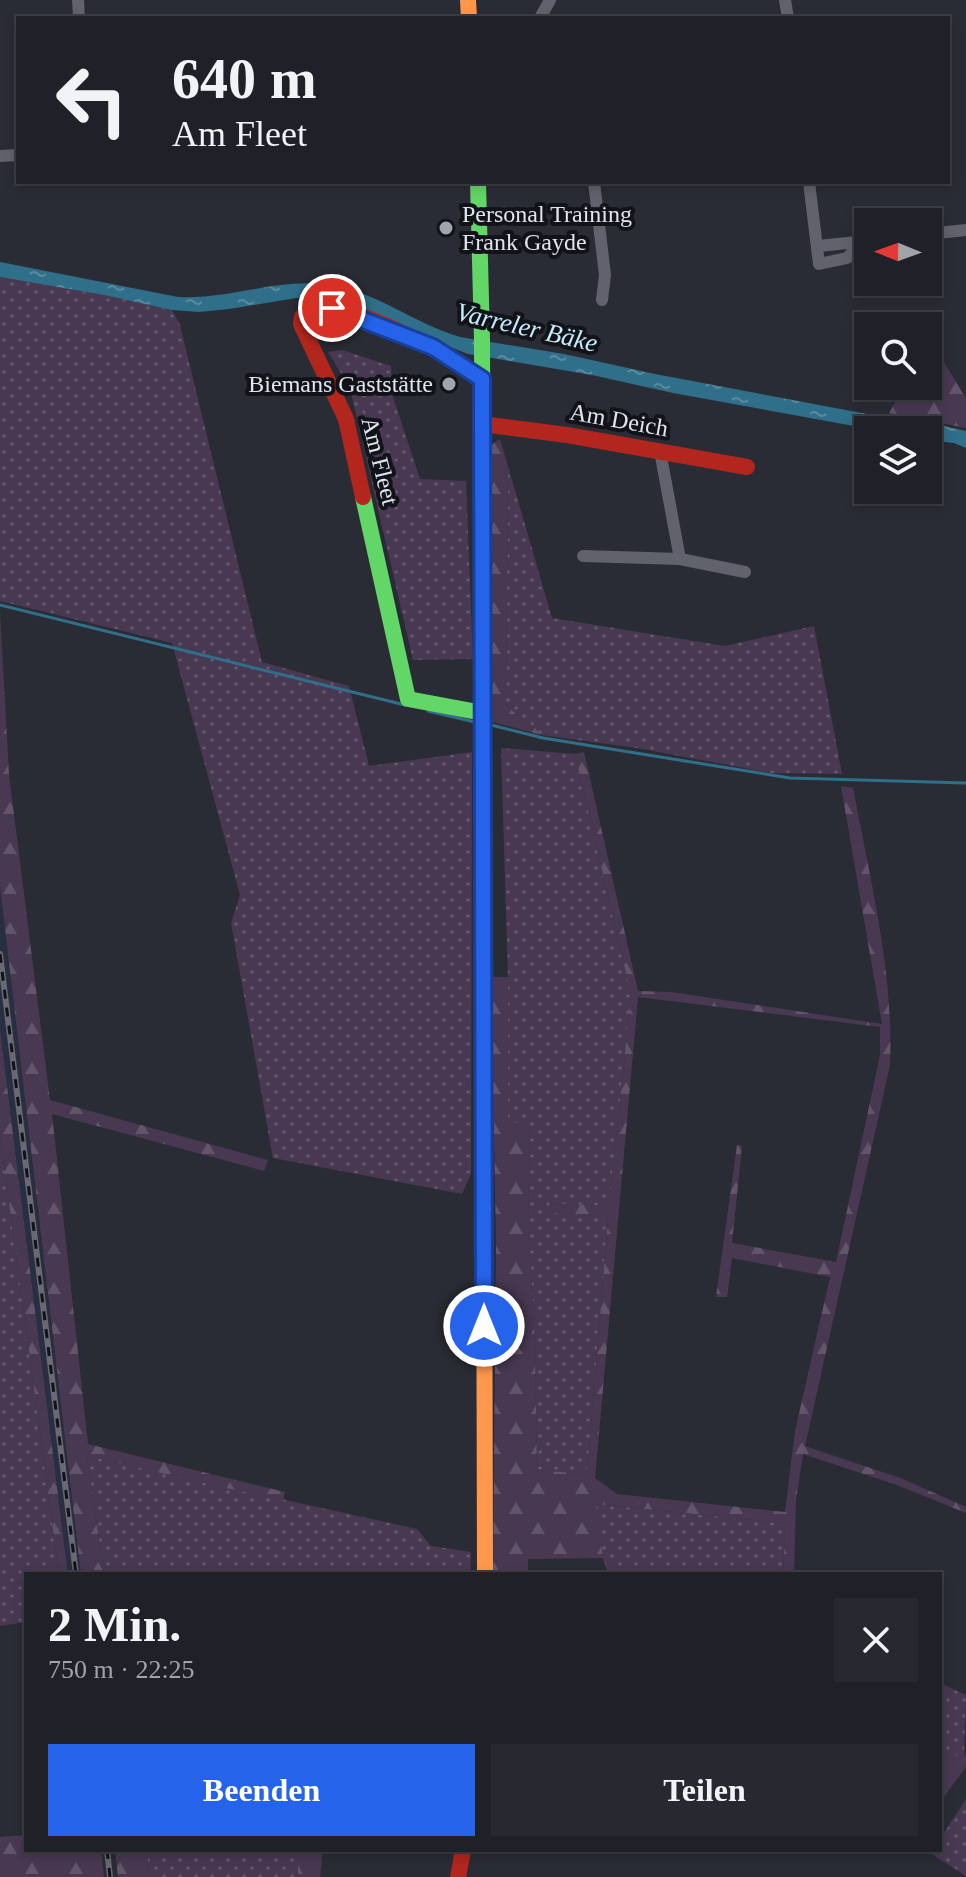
<!DOCTYPE html>
<html lang="de">
<head>
<meta charset="utf-8">
<style>
  body { margin:0; font-family:"Times New Roman",serif; background:#282930; color:#f1f3f6; height:100vh; display:flex; flex-direction:column; font-size:30px; white-space:nowrap }
  * { box-sizing:border-box; margin:0 }
  p { font-size:26px; color:#a2a3a8 }
  .icon { flex:none; width:44px; height:44px; fill:none; stroke:currentColor; stroke-width:2; stroke-linecap:round; stroke-linejoin:round }
  .map { position:relative; flex:1; overflow:hidden }
  .panel { position:absolute; left:24px; top:1572px; width:918px; height:280px; display:flex; flex-direction:column; background:#202128; border-radius:0px; box-shadow:0 4px 12px #0003,0 0 0 2px #3d3e45 }
  .panel>* { flex:none }
  .banner { position:absolute; left:16px; top:16px; width:934px; height:168px; border-radius:0px; box-shadow:0 4px 12px #0003,0 0 0 2px #3d3e45; background:#202128; color:#f1f3f6; overflow:hidden }
  .needle { width:52px; rotate:271deg }
  .tools { position:absolute; left:854px; top:208px; display:grid; gap:16px }
  .tools a { display:grid; place-items:center; width:88px; height:88px; border-radius:0px; background:#202128; box-shadow:0 4px 12px #0003,0 0 0 2px #3d3e45; font-size:40px }
  .pin { position:absolute; display:grid; place-items:center; width:68px; height:68px; color:#fff; margin:-34px; border:4px solid #fff; border-radius:50%; box-shadow:0 2px 8px #0007 }
  .me { position:absolute; width:88px; margin:-44px; rotate:0deg; stroke-linejoin:round; filter:drop-shadow(0 0 6px #0008) }
  .turn { display:flex; align-items:center; gap:28px; height:168px; padding:0 24px; font-size:36px }
  .turn .icon { width:104px; height:104px; stroke-width:2.5 }
  .turn b { display:block; font-size:56px; line-height:68px }
  .round { display:grid; place-items:center; flex:none; width:84px; height:84px; border-radius:0px; background:#282930 }
  .head { display:flex; align-items:center; justify-content:space-between; height:136px; padding:0 24px }
  h1 { font-size:48px; font-weight:700; line-height:60px }
  .action { display:flex; gap:16px; margin-top:auto; padding:16px 24px }
  .action a { flex:1; height:92px; border-radius:0px; background:#2563eb; color:#fff; font-size:32px; font-weight:700; line-height:92px; text-align:center }
  .action a+a { background:#282930; color:#f1f3f6 }
  .map>svg:first-child { display:block }
</style>
</head>
<body>
<div class="map">
<svg width="966" height="1877" viewBox="0 0 966 1877">
  <defs>
    <pattern id="grass-dots" width="8" height="8" patternUnits="userSpaceOnUse" patternTransform="scale(2)"><rect width="8" height="8" fill="#483852"/><path d="M2 2h.1M6 6h.1" fill="none" stroke="#62556b" stroke-width="1.8" stroke-linecap="round"/></pattern>
    <pattern id="forest-firs" width="22" height="20" patternUnits="userSpaceOnUse" patternTransform="scale(2)"><rect width="22" height="20" fill="#483852"/><path d="M5 1l3.5 6h-7zM16 11l3.5 6h-7z" fill="#62556b"/></pattern>
    <pattern id="water-ripples" width="26" height="14" patternUnits="userSpaceOnUse" patternTransform="scale(2)"><rect width="26" height="14" fill="#306f89"/><path d="M2 4q2-2 4 0t4 0M15 11q2-2 4 0t4 0" fill="none" stroke="#588aa0"/></pattern>
  </defs>
  <rect width="100%" height="100%" fill="#2a2c35"/>
  <polygon fill="#292f42" points="0,886 43,1262 81,1574 68,1574 0,1030"/>
  <g fill="url(#grass-dots)">
    <polygon points="0,277 104,295 172,310 180,325 262,662 349,686 369,766 472,752 471,1174 462,1194 273,1158 231,923 240,895 172,643 0,601"/>
    <polygon points="342,350 391,366 392,394 420,479 466,481 473,659 413,660 350,388 328,352"/>
    <path d="M508,466L552,618L725,646L814,626L842,774L771,773L637,748L541,735C531,721 517,719 506,704Z"/>
    <polygon points="501,748 575,754 631,995 609,1207 550,1203 549,1212 608,1217 587,1474 537,1470 535,1342 528,1228 530,1123 508,1123 508,977"/>
    <polygon points="0,1136 59,1574 26,1574 26,1622 0,1626"/>
    <polygon points="87,1456 417,1529 431,1546 471,1552 470,1574 104,1574"/>
    <polygon points="595,1504 785,1523 783,1574 608,1574 603,1558"/>
    <polygon points="940,1683 966,1695 964,1757 940,1753"/>
    <polygon points="966,1799 966,1876 930,1853 933,1850 940,1850 940,1839"/>
    <polygon points="146,1850 298,1850 298,1877 150,1877"/>
  </g>
  <g fill="url(#forest-firs)" fill-rule="evenodd">
    <polygon points="928,341 932,343 966,398 966,428 889,413 898,397 900,386 928,386"/>
    <path d="M500,439L508,466L506,704C517,719 531,721 541,735L489,721L491,445Z"/>
    <polygon points="0,613 9,775 50,1100 268,1160 264,1171 52,1114 88,1444 285,1492 283,1501 87,1456 104,1574 81,1574 0,886"/>
    <path d="M584,752L638,991L671,992L882,1024L841,786L853,788C870,879 894,972 890,1065L805,1446L903,1479L966,1507V1513L897,1485L803,1454L796,1500L794,1574H783L785,1523L596,1504L603,1558L528,1559V1574H493L496,1243L491,977H508V1123H530L528,1228L535,1342L537,1470L587,1474L608,1218L549,1212L550,1203L609,1206L631,995L575,754ZM638,997L880,1027V1055L836,1262L732,1243L742,1146L737,1145L716,1297H727L732,1258L830,1277L795,1431L785,1512L617,1494L595,1478Z"/>
    <polygon points="0,1030 64,1543 68,1574 59,1574 0,1136"/>
    <polygon points="940,1753 964,1757 966,1754 966,1767 940,1802"/>
    <polygon points="26,1835 26,1850 101,1850 104,1877 0,1877 0,1837"/>
    <polygon points="115,1850 146,1850 150,1877 118,1877"/>
    <polygon points="298,1850 323,1850 320,1877 298,1877"/>
  </g>
  <path fill="url(#water-ripples)" d="M0,262L178,297C229,300 279,277 330,285C377,292 415,324 460,337L564,354L655,374L883,417L894,415L966,431V448L954,443L928,440V430H876L673,393L592,375L468,354L335,301L316,298H296L229,309L199,312L172,310L104,295L0,277Z"/>
  <g fill="none" stroke-linecap="round" stroke-linejoin="round">
    <g stroke="#306f89" stroke-width="3">
      <polyline points="0,605 405,705"/>
      <polyline points="428,711 475,722"/>
      <polyline points="491,725 543,738 790,778 966,783"/>
    </g>
    <g stroke="#62616e" stroke-width="12">
      <polyline points="78,0 79,18"/>
      <polyline points="785,0 788,18"/>
      <polyline points="540,18 550,0"/>
      <polyline points="0,156 18,155"/>
      <polyline points="594,182 605,275 602,300"/>
      <polyline points="809,182 819,264 847,258 854,251 853,243"/>
      <polyline points="928,234 966,230"/>
      <polyline points="818,246 868,241"/>
      <polyline points="660,451 680,559"/>
      <polyline points="583,556 680,559 745,572"/>
    </g>
    <g stroke="#63d668" stroke-width="16">
      <polyline points="478,182 482,339 483,686"/>
      <polyline points="363,497 408,699 483,713"/>
    </g>
    <g stroke="#ff974d" stroke-width="16">
      <polyline points="468,0 469,18"/>
      <polyline points="484,1145 485,1574"/>
    </g>
    <g stroke="#b3261e" stroke-width="16">
      <polyline points="482,424 567,435 747,467"/>
      <path d="M363,497L346,419L301,324L302,317L320,307C373,311 438,350 482,379"/>
      <polyline points="483,686 484,1145"/>
      <polyline points="458,1877 463,1850"/>
    </g>
    <g stroke="#696873" stroke-width="6">
      <g id="rail">
        <polyline points="0,954 76,1574"/>
        <polyline points="107,1850 110,1877"/>
      </g>
    </g>
    <use href="#rail" stroke="#111319" stroke-width="3" stroke-dasharray="9" stroke-linecap="butt"/>
  </g>
  <g fill="none" stroke-linecap="round" stroke-linejoin="round">
    <g stroke="#184099" stroke-width="20">
      <polyline id="route" points="332,308 433,347 482,379 484,1326"/>
    </g>
    <use href="#route" stroke="#2563eb" stroke-width="14"/>
  </g>
  <g fill="#a0a4ad" stroke="#111319" stroke-width="3">
    <circle cx="446" cy="228" r="8"/>
    <circle cx="449" cy="384" r="8"/>
  </g>
  <g text-anchor="middle" stroke-width="8" stroke-linejoin="round" paint-order="stroke">
    <g font-size="24" fill="#e0e4ee" stroke="#111319" text-anchor="start">
      <text x="462" y="222">Personal Training<tspan x="462" dy="28">Frank Gayde</tspan></text>
      <text x="433" y="392" text-anchor="end">Biemans Gaststätte</text>
    </g>
    <g font-size="24" fill="#e0e4ee" stroke="#111319">
      <text transform="translate(619 420) rotate(10)" y="8">Am Deich</text>
      <text transform="translate(380 461) rotate(76)" y="8">Am Fleet</text>
    </g>
    <g font-size="26" font-style="italic" fill="#c7ebfc" stroke="#111319">
      <text transform="translate(527 327) rotate(13)" y="9">Varreler Bäke</text>
    </g>
  </g>
</svg>
<div class="tools">
<a><svg class="needle" viewBox="-14 -14 28 28"><path d="M0-13l5 13h-10z" fill="#e53935"/><path d="M0 13l5-13h-10z" fill="#a2a3a8"/></svg></a>
<a><svg class="icon" aria-label="search" viewBox="0 0 24 24"><circle cx="10" cy="10" r="6"/><path d="M15 15l6 6"/></svg></a>
<a><svg class="icon" aria-label="layers" viewBox="0 0 24 24"><path d="M12 4l9 5-9 5-9-5zM3 14l9 5 9-5"/></svg></a>
</div>
<div class="pin" style="left:332px;top:308px;background:#d93025"><svg class="icon" aria-label="arrive" viewBox="0 0 24 24"><path d="M6 21V4h12l-3 4 3 4H6"/></svg></div>
<svg class="me" style="left:484px;top:1326px" viewBox="-20 -20 40 40"><circle r="17" fill="#2563eb" stroke="#fff" stroke-width="3"/><path d="M0-11L8 9 0 5-8 9z" fill="#fff"/></svg>
<div class="banner">
<div class="turn"><svg class="icon" aria-label="left" viewBox="0 0 24 24"><path d="M17 20v-9H6M10 6l-5 5 5 5"/></svg><div><b>640 m</b>Am Fleet</div></div>
</div>
<section class="panel">
<div class="head"><div><h1>2 Min.</h1><p>750 m · 22:25</p></div><a class="round"><svg class="icon" aria-label="close" viewBox="0 0 24 24"><path d="M6 6l12 12M18 6L6 18"/></svg></a></div>
<div class="action"><a>Beenden</a><a>Teilen</a></div>
</section>
</div>
</body>
</html>
